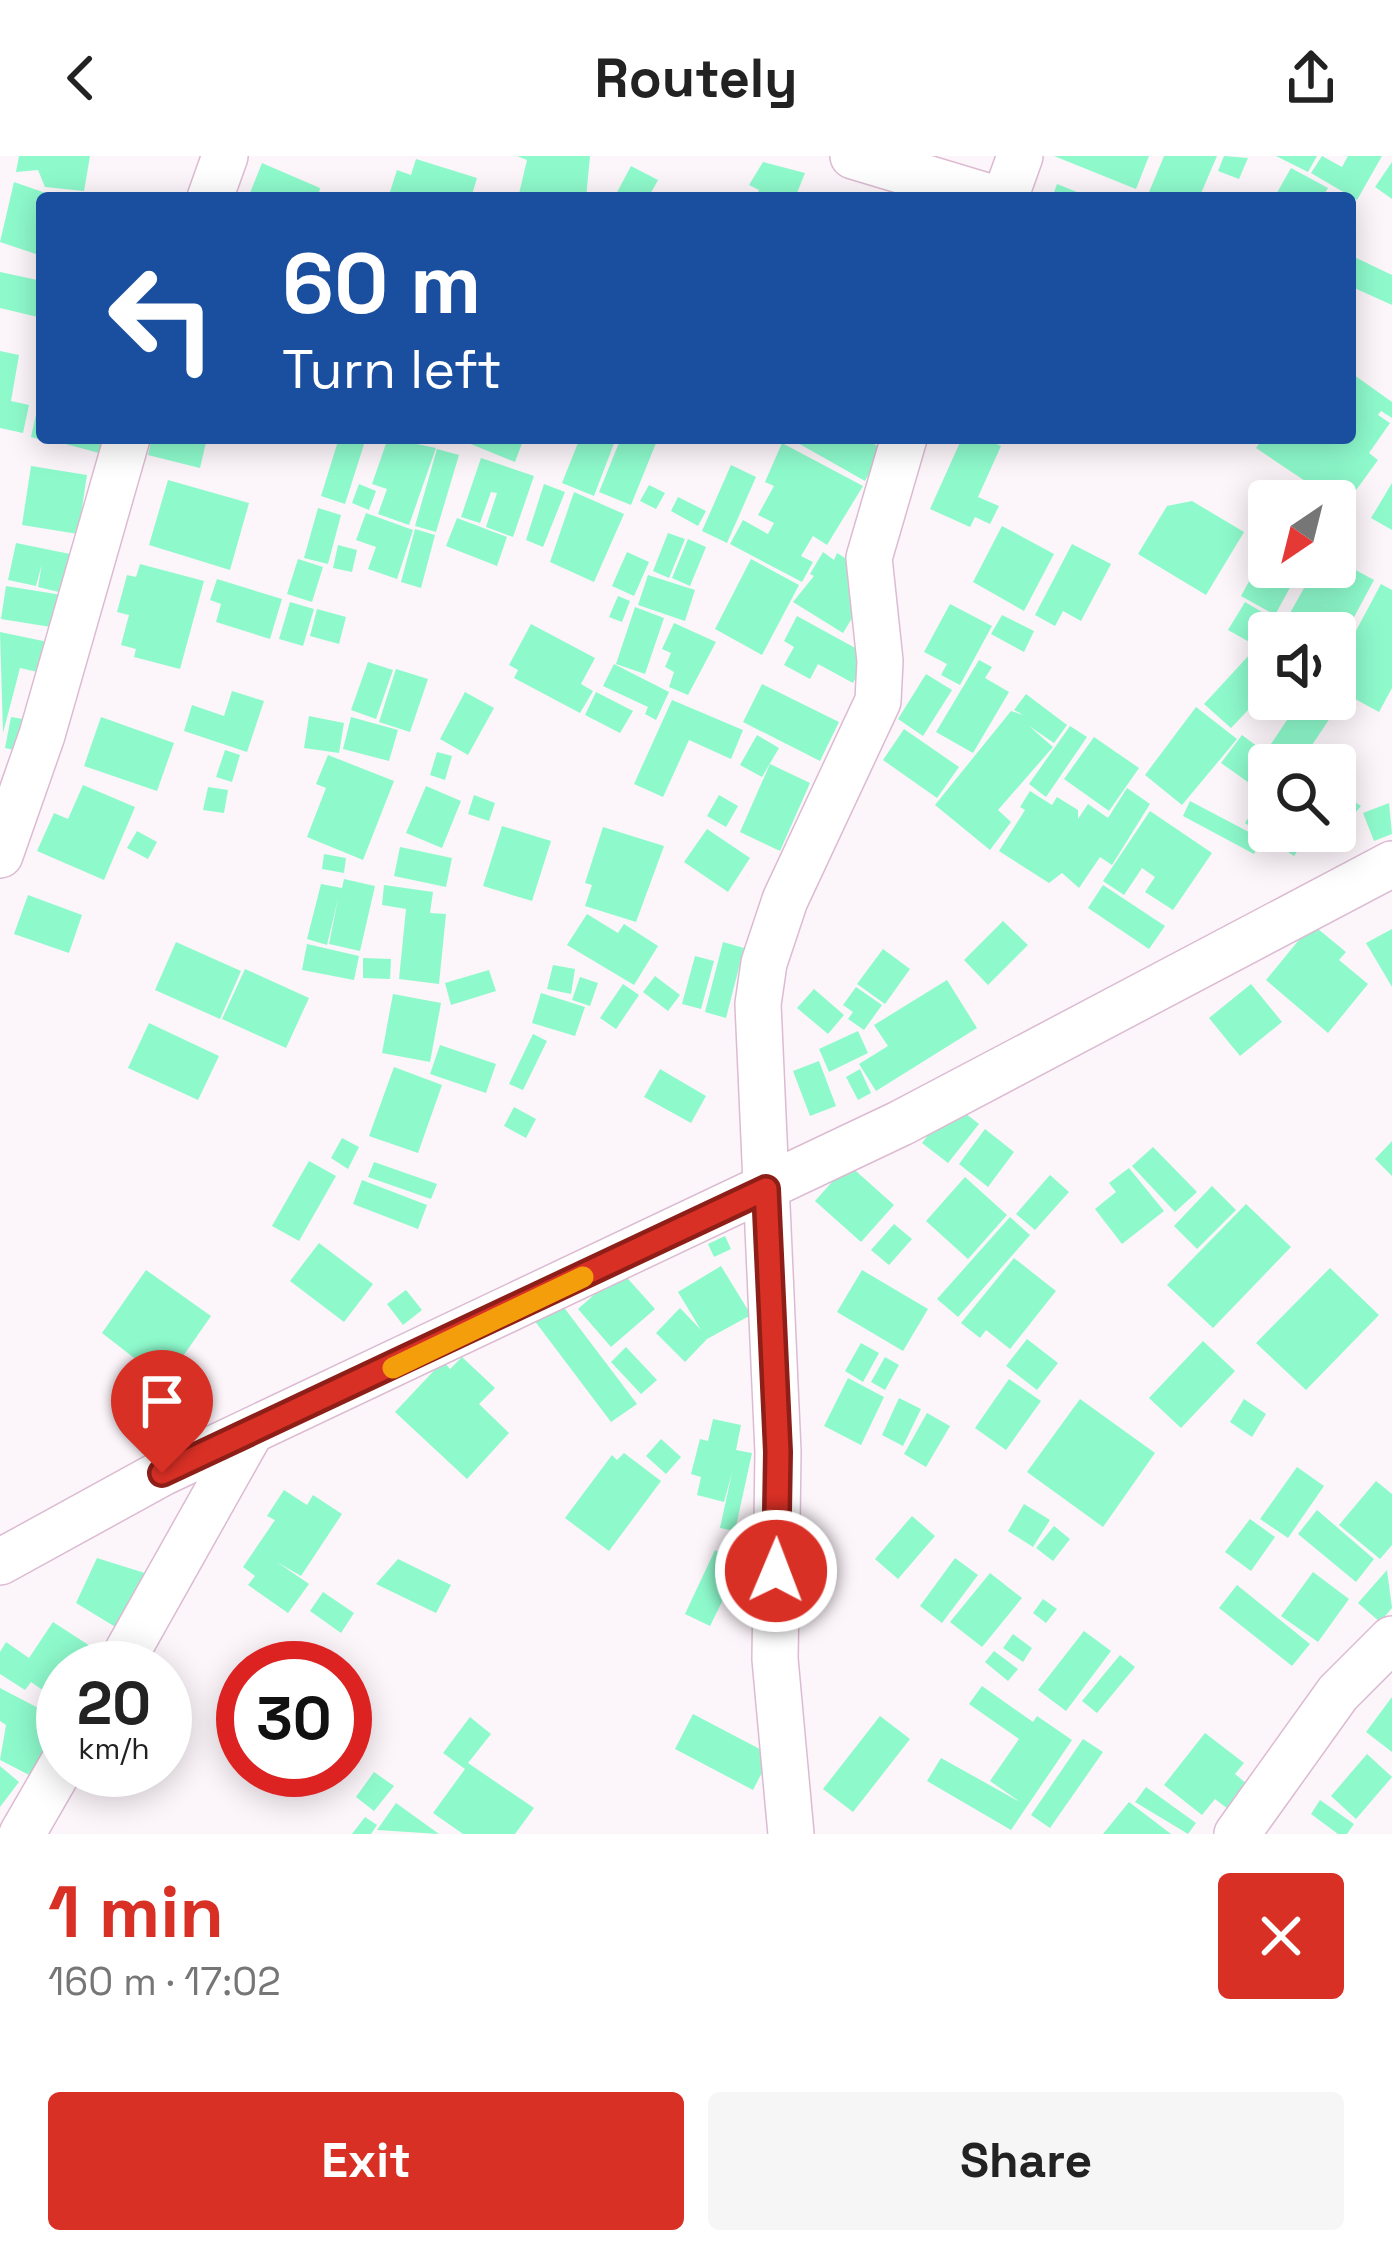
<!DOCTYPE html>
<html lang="en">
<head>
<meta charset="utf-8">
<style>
  body { margin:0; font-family:"Space Grotesk",sans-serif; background:#f6f6f6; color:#222; height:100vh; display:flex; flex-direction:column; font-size:45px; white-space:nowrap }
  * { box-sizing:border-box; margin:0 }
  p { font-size:39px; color:#767676 }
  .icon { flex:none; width:66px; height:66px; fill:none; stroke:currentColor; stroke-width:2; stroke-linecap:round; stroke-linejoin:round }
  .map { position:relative; height:1678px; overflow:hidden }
  .drawer { display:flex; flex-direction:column; background:#fff; flex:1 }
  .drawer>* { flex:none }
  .top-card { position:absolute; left:36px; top:36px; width:1320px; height:252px; border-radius:12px; box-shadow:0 6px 30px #0003; background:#1a4fa0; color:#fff; overflow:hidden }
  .needle { width:78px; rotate:215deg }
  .buttons { position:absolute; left:1248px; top:324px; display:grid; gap:24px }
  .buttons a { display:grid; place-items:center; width:108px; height:108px; border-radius:12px; background:#fff; box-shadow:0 6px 30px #0003; font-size:60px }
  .speed { position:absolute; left:36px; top:1485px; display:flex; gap:24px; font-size:60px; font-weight:700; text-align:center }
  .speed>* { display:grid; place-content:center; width:156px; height:156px; border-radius:50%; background:#fff; box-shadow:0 6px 30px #0003; line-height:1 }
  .speed small { font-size:30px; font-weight:400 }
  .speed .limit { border:18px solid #d22; background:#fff; color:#111 }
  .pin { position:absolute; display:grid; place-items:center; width:102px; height:102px; color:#fff; margin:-123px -51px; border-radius:50% 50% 50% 0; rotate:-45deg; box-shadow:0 0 12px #0007 }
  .pin .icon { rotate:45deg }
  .me { position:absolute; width:132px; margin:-66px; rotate:1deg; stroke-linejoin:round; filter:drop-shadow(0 0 9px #0008) }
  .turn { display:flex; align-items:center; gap:42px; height:252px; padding:0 48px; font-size:54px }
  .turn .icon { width:156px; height:156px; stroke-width:2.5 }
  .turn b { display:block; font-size:84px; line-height:102px }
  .round { display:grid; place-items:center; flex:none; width:126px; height:126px; border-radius:12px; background:#f6f6f6 }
  .overview { display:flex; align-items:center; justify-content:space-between; height:204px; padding:0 48px }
  h1 { font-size:72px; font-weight:800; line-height:90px; color:#d93025 }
  .action { display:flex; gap:24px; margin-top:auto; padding:24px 48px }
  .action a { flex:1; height:138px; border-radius:12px; background:#d93025; color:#fff; font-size:48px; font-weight:800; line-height:138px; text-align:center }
  .action a+a { background:#f6f6f6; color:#222 }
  header { display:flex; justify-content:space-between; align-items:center; height:156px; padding:0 48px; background:#fff; font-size:54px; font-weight:800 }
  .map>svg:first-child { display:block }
</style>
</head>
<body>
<header><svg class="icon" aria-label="back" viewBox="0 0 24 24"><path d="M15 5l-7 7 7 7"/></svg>Routely<svg class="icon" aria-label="share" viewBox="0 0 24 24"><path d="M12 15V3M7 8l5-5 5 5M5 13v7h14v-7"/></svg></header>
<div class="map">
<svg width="1392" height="1678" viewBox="0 0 1392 1678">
  <rect width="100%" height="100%" fill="#fcf5fa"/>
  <g fill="#8efacc">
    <polygon points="19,0 90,0 84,35 45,31 38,14 16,16"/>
    <polygon points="517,0 590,0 586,42 518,42 527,4"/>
    <polygon points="1054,0 1149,0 1136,33"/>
    <polygon points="1164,0 1217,0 1199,42 1147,41"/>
    <polygon points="1224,0 1248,2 1239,23 1218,15"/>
    <polygon points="1276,0 1317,0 1308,16"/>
    <polygon points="1322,0 1342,11 1348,0 1382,0 1357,44 1311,17"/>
    <polygon points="416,3 477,22 471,42 389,39 397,14 411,19"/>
    <polygon points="763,6 805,17 795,42 755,42 759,34 749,29"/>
    <polygon points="1392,6 1392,43 1375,31"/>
    <polygon points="262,7 320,32 318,42 248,42"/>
    <polygon points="631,10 658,24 648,42 614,42"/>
    <polygon points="1291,12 1328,32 1322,42 1274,42"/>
    <polygon points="14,26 57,41 42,42 39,99 0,86"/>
    <polygon points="1057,28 1092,42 1052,42"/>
    <polygon points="1350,99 1392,119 1392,149 1350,130"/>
    <polygon points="0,116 42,125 42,162 0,152"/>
    <polygon points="0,195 19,199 11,245 29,249 23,277 0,272"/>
    <polygon points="1350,216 1392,246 1392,262 1381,255 1378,259 1390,267 1369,297 1378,304 1354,337 1348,333 1335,351 1335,345 1256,292 1263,282 1350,282"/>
    <polygon points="37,254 42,255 42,284 31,281"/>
    <polygon points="43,282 107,282 103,298"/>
    <polygon points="152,282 207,282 200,312 148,299"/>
    <polygon points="339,282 366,282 345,348 321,340"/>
    <polygon points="388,282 436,292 409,369 378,358 387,333 372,328"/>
    <polygon points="456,282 524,282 515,306"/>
    <polygon points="580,282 616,282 594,340 562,327"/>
    <polygon points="621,282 658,282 631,349 599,336"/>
    <polygon points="789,282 863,282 883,293 865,325"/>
    <polygon points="962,282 984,282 1001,290 978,341 999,350 990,368 975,361 970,371 930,353"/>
    <polygon points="782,287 863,330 827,389 813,380 801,400 813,406 802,426 730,388 743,364 768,378 774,367 758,359 774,330 765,326"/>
    <polygon points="437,293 459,299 436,376 415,370"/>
    <polygon points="481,302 534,320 513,381 486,371 497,337 491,336 480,367 461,361"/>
    <polygon points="731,309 756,321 727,387 702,375"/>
    <polygon points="31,310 87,319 78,378 22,369"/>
    <polygon points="168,324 249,347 230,414 149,389"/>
    <polygon points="1392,327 1392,374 1371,362"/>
    <polygon points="359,328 376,335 369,354 352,347"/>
    <polygon points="544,328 565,336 543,391 526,384"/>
    <polygon points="649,329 665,337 656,353 640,345"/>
    <polygon points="574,336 624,358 594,426 550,406"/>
    <polygon points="678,341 706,355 698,370 671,355"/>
    <polygon points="1192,345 1244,376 1206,439 1138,398 1167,350"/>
    <polygon points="318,352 341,359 328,408 304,402"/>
    <polygon points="366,357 413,374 397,423 368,413 376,391 356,384"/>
    <polygon points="457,362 507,381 497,410 446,390"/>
    <polygon points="1002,370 1054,398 1024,455 973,426"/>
    <polygon points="415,373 435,379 421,432 401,426"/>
    <polygon points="668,377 685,383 669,422 653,415"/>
    <polygon points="688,383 706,391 690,430 672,422"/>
    <polygon points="16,387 75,399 67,438 38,431 42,408 36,430 8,424"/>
    <polygon points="1072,388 1111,408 1081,465 1063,455 1055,470 1035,459"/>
    <polygon points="338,389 357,394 352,416 333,412"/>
    <polygon points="1269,389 1269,411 1335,411 1335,403 1374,424 1340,487 1335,477 1321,477 1289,459 1304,432 1293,426 1275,459 1241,440"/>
    <polygon points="627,396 649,406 634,440 612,430"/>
    <polygon points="823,396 834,404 837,397 869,417 863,444 843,477 793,446 814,420 810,418"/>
    <polygon points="298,403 323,411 312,446 287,438"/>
    <polygon points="751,403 799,429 762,499 715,473"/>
    <polygon points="140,408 204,425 180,513 134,501 136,493 121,489 129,459 117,456 127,419 136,421"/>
    <polygon points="648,419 695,434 685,465 638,449"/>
    <polygon points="217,423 282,443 270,483 216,466 221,448 210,444"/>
    <polygon points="1381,428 1392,434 1392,532 1379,556 1335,532 1335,514"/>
    <polygon points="6,430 62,439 57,472 1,463"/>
    <polygon points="618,440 630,445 622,466 609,461"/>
    <polygon points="290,446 314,453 303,490 279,483"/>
    <polygon points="1245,446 1297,477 1269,477 1269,497 1228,474"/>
    <polygon points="950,448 992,470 960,529 941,519 947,508 924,496"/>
    <polygon points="635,451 664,462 645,518 616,508"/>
    <polygon points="317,453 346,461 339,488 310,480"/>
    <polygon points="1002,459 1034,475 1024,496 991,478"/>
    <polygon points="797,460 868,499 853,527 818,508 810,523 784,509 794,491 784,485"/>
    <polygon points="674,467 716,486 688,539 669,531 674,516 665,511 671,497 662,493"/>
    <polygon points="531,468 595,502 581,528 593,535 580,557 514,522 518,514 509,509"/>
    <polygon points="0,476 48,486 42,517 20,512 3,577"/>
    <polygon points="1252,496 1269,511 1269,532 1231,572 1204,548"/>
    <polygon points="979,504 992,511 985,522 1009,536 973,597 936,576"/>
    <polygon points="368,506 393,514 376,563 351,554"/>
    <polygon points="614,508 669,536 656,564 645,558 648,551 603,530"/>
    <polygon points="396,513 428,523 410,576 379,566"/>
    <polygon points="926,518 952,534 923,580 898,563"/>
    <polygon points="762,528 839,566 820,605 743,566"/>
    <polygon points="232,535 264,545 247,596 184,575 192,549 224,560"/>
    <polygon points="465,536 494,552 468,599 440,583"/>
    <polygon points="596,536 633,555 620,577 585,559"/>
    <polygon points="1026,538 1067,569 1054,587 1029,570 1053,591 998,654 1011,666 990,694 935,649 1011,555 1023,559 1014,554"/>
    <polygon points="1269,543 1333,543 1340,547 1300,607 1271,588 1295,552 1287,546 1282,553"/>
    <polygon points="672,544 743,574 731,603 689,584 663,641 634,628"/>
    <polygon points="1196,551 1237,583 1182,649 1145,619"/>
    <polygon points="309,560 344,567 339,597 304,592"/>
    <polygon points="11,561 29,564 23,596 5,592"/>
    <polygon points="101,561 174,587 157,635 84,610"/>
    <polygon points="351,561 398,574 389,605 343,593"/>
    <polygon points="1070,570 1087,581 1046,641 1029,628"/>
    <polygon points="904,573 959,611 937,642 883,604"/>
    <polygon points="757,579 779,592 762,621 740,609"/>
    <polygon points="1242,579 1282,609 1269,609 1269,626 1262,636 1221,607"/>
    <polygon points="1094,581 1139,612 1109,655 1064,623"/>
    <polygon points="225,594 240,599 232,626 216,621"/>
    <polygon points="437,596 452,600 445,624 430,619"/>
    <polygon points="328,599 394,625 363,704 307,681 326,632 316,628"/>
    <polygon points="770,608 810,627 780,695 740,676"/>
    <polygon points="83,629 135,651 104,724 37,695 54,657 68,663"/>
    <polygon points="426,630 461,645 442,692 406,677"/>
    <polygon points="1269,630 1269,675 1311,675 1294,700 1245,667"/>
    <polygon points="208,631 228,634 224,657 203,654"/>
    <polygon points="1127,632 1150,648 1112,709 1100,701 1079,732 1062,717 1049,727 999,695 1025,654 1020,651 1030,635 1052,649 1057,641 1078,654 1078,663 1088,648 1108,662"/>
    <polygon points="1335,633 1361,650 1332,684 1318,675 1335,675"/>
    <polygon points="474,639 495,647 489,665 468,658"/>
    <polygon points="719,639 738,650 726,671 707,660"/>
    <polygon points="1190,645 1262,683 1254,698 1183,660"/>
    <polygon points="1389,647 1392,678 1374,685 1363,657"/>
    <polygon points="1150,655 1212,697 1173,754 1145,736 1155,721 1142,712 1124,739 1103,725"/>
    <polygon points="502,670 551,685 532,745 483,730"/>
    <polygon points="603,671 664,690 636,766 585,750 592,729 585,727"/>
    <polygon points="707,673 750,702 728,736 684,706"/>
    <polygon points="137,675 157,686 148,703 127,692"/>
    <polygon points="400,691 452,702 446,731 394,720"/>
    <polygon points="324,698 346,702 344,717 322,713"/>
    <polygon points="344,723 375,730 360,795 329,788 338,743 327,789 307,783 321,728 342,732"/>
    <polygon points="384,729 433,736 430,757 446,758 439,828 399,823 406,753 382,749"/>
    <polygon points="1103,729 1165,770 1149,793 1088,752"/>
    <polygon points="28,739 82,759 69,797 14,778"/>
    <polygon points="587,758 618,777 624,768 658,790 634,829 567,789"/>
    <polygon points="1003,765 1028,789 988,829 964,804"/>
    <polygon points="1312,768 1346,796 1339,804 1368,828 1328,877 1266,824"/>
    <polygon points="1392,773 1392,831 1366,787"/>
    <polygon points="176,786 241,815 220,863 155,834"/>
    <polygon points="723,786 744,792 726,862 705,856"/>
    <polygon points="307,788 359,800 354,824 302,814"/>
    <polygon points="883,793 910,813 885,848 857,828"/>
    <polygon points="695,800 714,805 701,853 682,848"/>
    <polygon points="363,802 391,803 390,823 363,822"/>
    <polygon points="553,809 575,813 571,838 547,833"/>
    <polygon points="245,813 309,842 286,892 222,863"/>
    <polygon points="489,814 496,835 451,849 445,827"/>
    <polygon points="655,820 680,839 668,855 643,836"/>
    <polygon points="580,821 598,827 590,850 572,844"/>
    <polygon points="947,824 977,872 876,935 859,908 888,890 874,869"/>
    <polygon points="623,828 639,839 616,873 600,862"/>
    <polygon points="1251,828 1282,866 1240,900 1209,862"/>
    <polygon points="856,831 882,849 864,874 848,863 853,856 843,849"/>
    <polygon points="814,833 844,859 828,878 797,852"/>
    <polygon points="541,837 585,851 575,880 532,867"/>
    <polygon points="393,838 441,847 430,906 382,897"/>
    <polygon points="149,867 219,900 198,944 128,912"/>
    <polygon points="858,875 868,897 829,916 819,893"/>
    <polygon points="533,878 547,885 523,934 509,928"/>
    <polygon points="440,889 496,908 486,937 430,918"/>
    <polygon points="819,905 836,950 810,960 793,915"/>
    <polygon points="394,911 442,929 418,997 369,980"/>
    <polygon points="660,913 706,940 691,967 644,941"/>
    <polygon points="860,913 871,937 858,944 846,921"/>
    <polygon points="952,947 979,968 948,1007 922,987"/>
    <polygon points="514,951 536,963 526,982 504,970"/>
    <polygon points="985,973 1014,996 988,1031 959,1008"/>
    <polygon points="342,982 359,991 348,1013 331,1002"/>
    <polygon points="1392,985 1392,1020 1375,1003"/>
    <polygon points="1153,991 1197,1036 1175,1056 1132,1010"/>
    <polygon points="309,1005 336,1020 299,1085 272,1070"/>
    <polygon points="374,1006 437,1028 431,1043 368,1021"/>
    <polygon points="848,1008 894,1049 861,1086 815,1045"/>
    <polygon points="1129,1012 1164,1055 1122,1088 1095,1053 1116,1036 1109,1027"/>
    <polygon points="1050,1019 1069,1036 1035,1074 1016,1058"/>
    <polygon points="965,1021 1007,1059 968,1103 926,1065"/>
    <polygon points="362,1024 427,1049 418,1073 353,1048"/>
    <polygon points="1212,1030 1236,1054 1197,1093 1174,1070"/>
    <polygon points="1246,1048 1291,1091 1213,1172 1167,1129"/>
    <polygon points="1010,1061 1030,1079 958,1161 937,1143"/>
    <polygon points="894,1068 912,1083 889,1109 871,1094"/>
    <polygon points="725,1080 731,1093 714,1101 708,1088"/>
    <polygon points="319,1087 373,1128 344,1166 290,1125"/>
    <polygon points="1014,1102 1056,1135 1010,1193 986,1174 980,1182 961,1167"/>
    <polygon points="721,1110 751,1159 707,1183 685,1206 656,1177 680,1152 701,1174 678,1136"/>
    <polygon points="1330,1112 1379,1159 1306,1234 1256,1187"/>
    <polygon points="146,1114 211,1160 165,1226 102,1177"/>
    <polygon points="862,1114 928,1153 903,1195 837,1156"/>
    <polygon points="621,1115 655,1153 611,1191 578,1153"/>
    <polygon points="406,1134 422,1154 403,1169 387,1148"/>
    <polygon points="556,1141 637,1248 611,1266 531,1160"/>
    <polygon points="1027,1183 1058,1207 1037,1234 1006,1210"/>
    <polygon points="1203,1185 1235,1215 1181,1272 1149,1242"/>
    <polygon points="861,1187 879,1197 863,1226 845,1215"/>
    <polygon points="626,1191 657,1224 641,1238 611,1206"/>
    <polygon points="462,1201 495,1232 479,1248 509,1277 467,1323 395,1256 443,1205 450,1213"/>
    <polygon points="885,1201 899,1209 885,1234 871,1226"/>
    <polygon points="848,1222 884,1241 861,1289 824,1270"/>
    <polygon points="1009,1223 1041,1245 1006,1294 975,1272"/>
    <polygon points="899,1242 921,1253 903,1290 882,1279"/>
    <polygon points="1080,1243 1155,1297 1103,1371 1027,1316"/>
    <polygon points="1244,1243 1266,1258 1252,1281 1230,1266"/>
    <polygon points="927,1257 950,1270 926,1311 904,1298"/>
    <polygon points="713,1263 741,1269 736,1294 752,1297 735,1375 720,1372 732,1317 724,1346 697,1339 701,1321 691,1318 700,1283 708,1285"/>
    <polygon points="661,1283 681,1301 666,1318 646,1300"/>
    <polygon points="624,1297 661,1325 609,1395 565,1362 612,1299 617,1304"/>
    <polygon points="1297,1311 1324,1330 1288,1382 1260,1363"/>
    <polygon points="1376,1325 1392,1338 1392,1389 1380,1403 1339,1369"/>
    <polygon points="284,1334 307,1349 313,1339 342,1358 301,1420 277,1406 309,1428 288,1457 248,1429 255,1420 243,1411 275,1364 267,1360"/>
    <polygon points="1024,1348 1050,1364 1033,1391 1008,1375"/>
    <polygon points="1317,1354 1374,1403 1356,1426 1298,1378"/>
    <polygon points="912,1360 935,1380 898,1423 875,1403"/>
    <polygon points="1250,1363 1275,1381 1251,1415 1225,1396"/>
    <polygon points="1054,1370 1070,1383 1053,1405 1036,1392"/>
    <polygon points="715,1394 741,1407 710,1470 685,1458"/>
    <polygon points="97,1402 151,1419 122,1475 76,1447"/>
    <polygon points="955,1402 978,1419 942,1467 920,1450"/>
    <polygon points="398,1403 451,1429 436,1457 376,1428"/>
    <polygon points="1387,1414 1392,1452 1380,1466 1358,1447"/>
    <polygon points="1313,1416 1349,1443 1318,1486 1281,1460"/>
    <polygon points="990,1417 1022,1442 982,1491 950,1466"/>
    <polygon points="1237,1429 1310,1488 1292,1510 1219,1452"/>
    <polygon points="323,1436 354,1457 341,1477 310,1455"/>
    <polygon points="1043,1443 1057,1453 1046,1467 1033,1457"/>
    <polygon points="53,1466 104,1499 96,1512 63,1512 63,1548 31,1526 25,1534 0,1518 0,1496 6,1486 29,1502"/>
    <polygon points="1084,1475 1111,1495 1066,1555 1038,1534"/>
    <polygon points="1013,1478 1032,1492 1023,1506 1003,1492"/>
    <polygon points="994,1495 1018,1513 1008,1525 985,1506"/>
    <polygon points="1120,1499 1135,1511 1097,1557 1082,1545"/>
    <polygon points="982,1530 1033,1566 1037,1560 1072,1584 1011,1674 927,1625 941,1602 1020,1646 990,1625 1019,1583 969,1548"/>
    <polygon points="0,1532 63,1565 63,1578 39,1624 0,1604 6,1569 0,1565"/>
    <polygon points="1392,1541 1392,1596 1366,1576"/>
    <polygon points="693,1558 771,1599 753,1634 675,1593"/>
    <polygon points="880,1560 910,1583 853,1656 823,1633"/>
    <polygon points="470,1561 491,1578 468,1607 534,1652 515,1678 463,1678 433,1657 465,1613 443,1597"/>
    <polygon points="1205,1577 1244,1607 1235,1618 1247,1628 1228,1653 1215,1643 1202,1659 1164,1629"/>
    <polygon points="1083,1583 1103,1596 1050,1672 1031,1659"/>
    <polygon points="1367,1598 1392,1621 1356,1663 1331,1640"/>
    <polygon points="0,1610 19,1626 0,1651"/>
    <polygon points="374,1616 394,1630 374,1655 356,1641"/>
    <polygon points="1146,1631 1196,1667 1188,1678 1135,1646"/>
    <polygon points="1320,1644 1354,1668 1347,1678 1338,1678 1311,1658"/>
    <polygon points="1129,1646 1171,1678 1103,1678"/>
    <polygon points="396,1647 439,1678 377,1674"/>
    <polygon points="365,1661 377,1669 371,1678 352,1678"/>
  </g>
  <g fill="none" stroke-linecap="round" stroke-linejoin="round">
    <g stroke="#dcbbd2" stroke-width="48">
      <g id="minor">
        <polyline points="853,0 993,42"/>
        <polyline points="210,42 225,0"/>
        <polyline points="1005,42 1020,0"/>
        <polyline points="0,699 42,579 127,282"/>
        <polyline points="0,1406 162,1317 901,967 1392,708"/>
        <polyline points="118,1512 250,1277"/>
        <polyline points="22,1678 63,1607"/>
        <polyline points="791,1678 775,1503 778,1296 758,848 764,807 785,744 878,545 880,505 869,402 904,282"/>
        <polyline points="1237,1678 1338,1537 1392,1483"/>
      </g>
    </g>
    <use href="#minor" stroke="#fff" stroke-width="45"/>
  </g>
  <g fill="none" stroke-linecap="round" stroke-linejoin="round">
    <g stroke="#8d1f18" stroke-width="30">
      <polyline id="route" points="162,1317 766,1033 778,1296 776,1415"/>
    </g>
    <use href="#route" stroke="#d93025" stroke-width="21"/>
    <polyline stroke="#f59e0b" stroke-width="21" points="393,1212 583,1121"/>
  </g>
</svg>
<div class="buttons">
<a><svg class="needle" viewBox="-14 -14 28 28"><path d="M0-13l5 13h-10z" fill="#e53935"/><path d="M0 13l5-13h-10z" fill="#767676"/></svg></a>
<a><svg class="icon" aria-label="sound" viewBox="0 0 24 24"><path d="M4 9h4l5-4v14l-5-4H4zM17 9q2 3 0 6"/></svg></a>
<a><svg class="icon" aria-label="search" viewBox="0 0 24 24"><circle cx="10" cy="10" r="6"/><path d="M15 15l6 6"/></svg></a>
</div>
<div class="speed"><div>20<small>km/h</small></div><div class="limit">30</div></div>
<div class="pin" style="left:162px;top:1317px;background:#d93025"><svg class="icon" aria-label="arrive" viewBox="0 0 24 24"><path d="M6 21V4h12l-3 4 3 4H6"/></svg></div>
<svg class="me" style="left:776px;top:1415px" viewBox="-20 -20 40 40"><circle r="17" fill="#d93025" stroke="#fff" stroke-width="3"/><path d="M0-11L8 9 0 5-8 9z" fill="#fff"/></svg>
<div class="top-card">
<div class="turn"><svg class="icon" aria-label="left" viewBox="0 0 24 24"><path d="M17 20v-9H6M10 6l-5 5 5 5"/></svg><div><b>60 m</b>Turn left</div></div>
</div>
</div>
<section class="drawer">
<div class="overview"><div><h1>1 min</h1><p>160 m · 17:02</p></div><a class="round" style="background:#d93025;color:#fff"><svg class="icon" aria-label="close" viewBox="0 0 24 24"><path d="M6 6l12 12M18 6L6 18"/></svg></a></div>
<div class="action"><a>Exit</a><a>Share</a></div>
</section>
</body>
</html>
